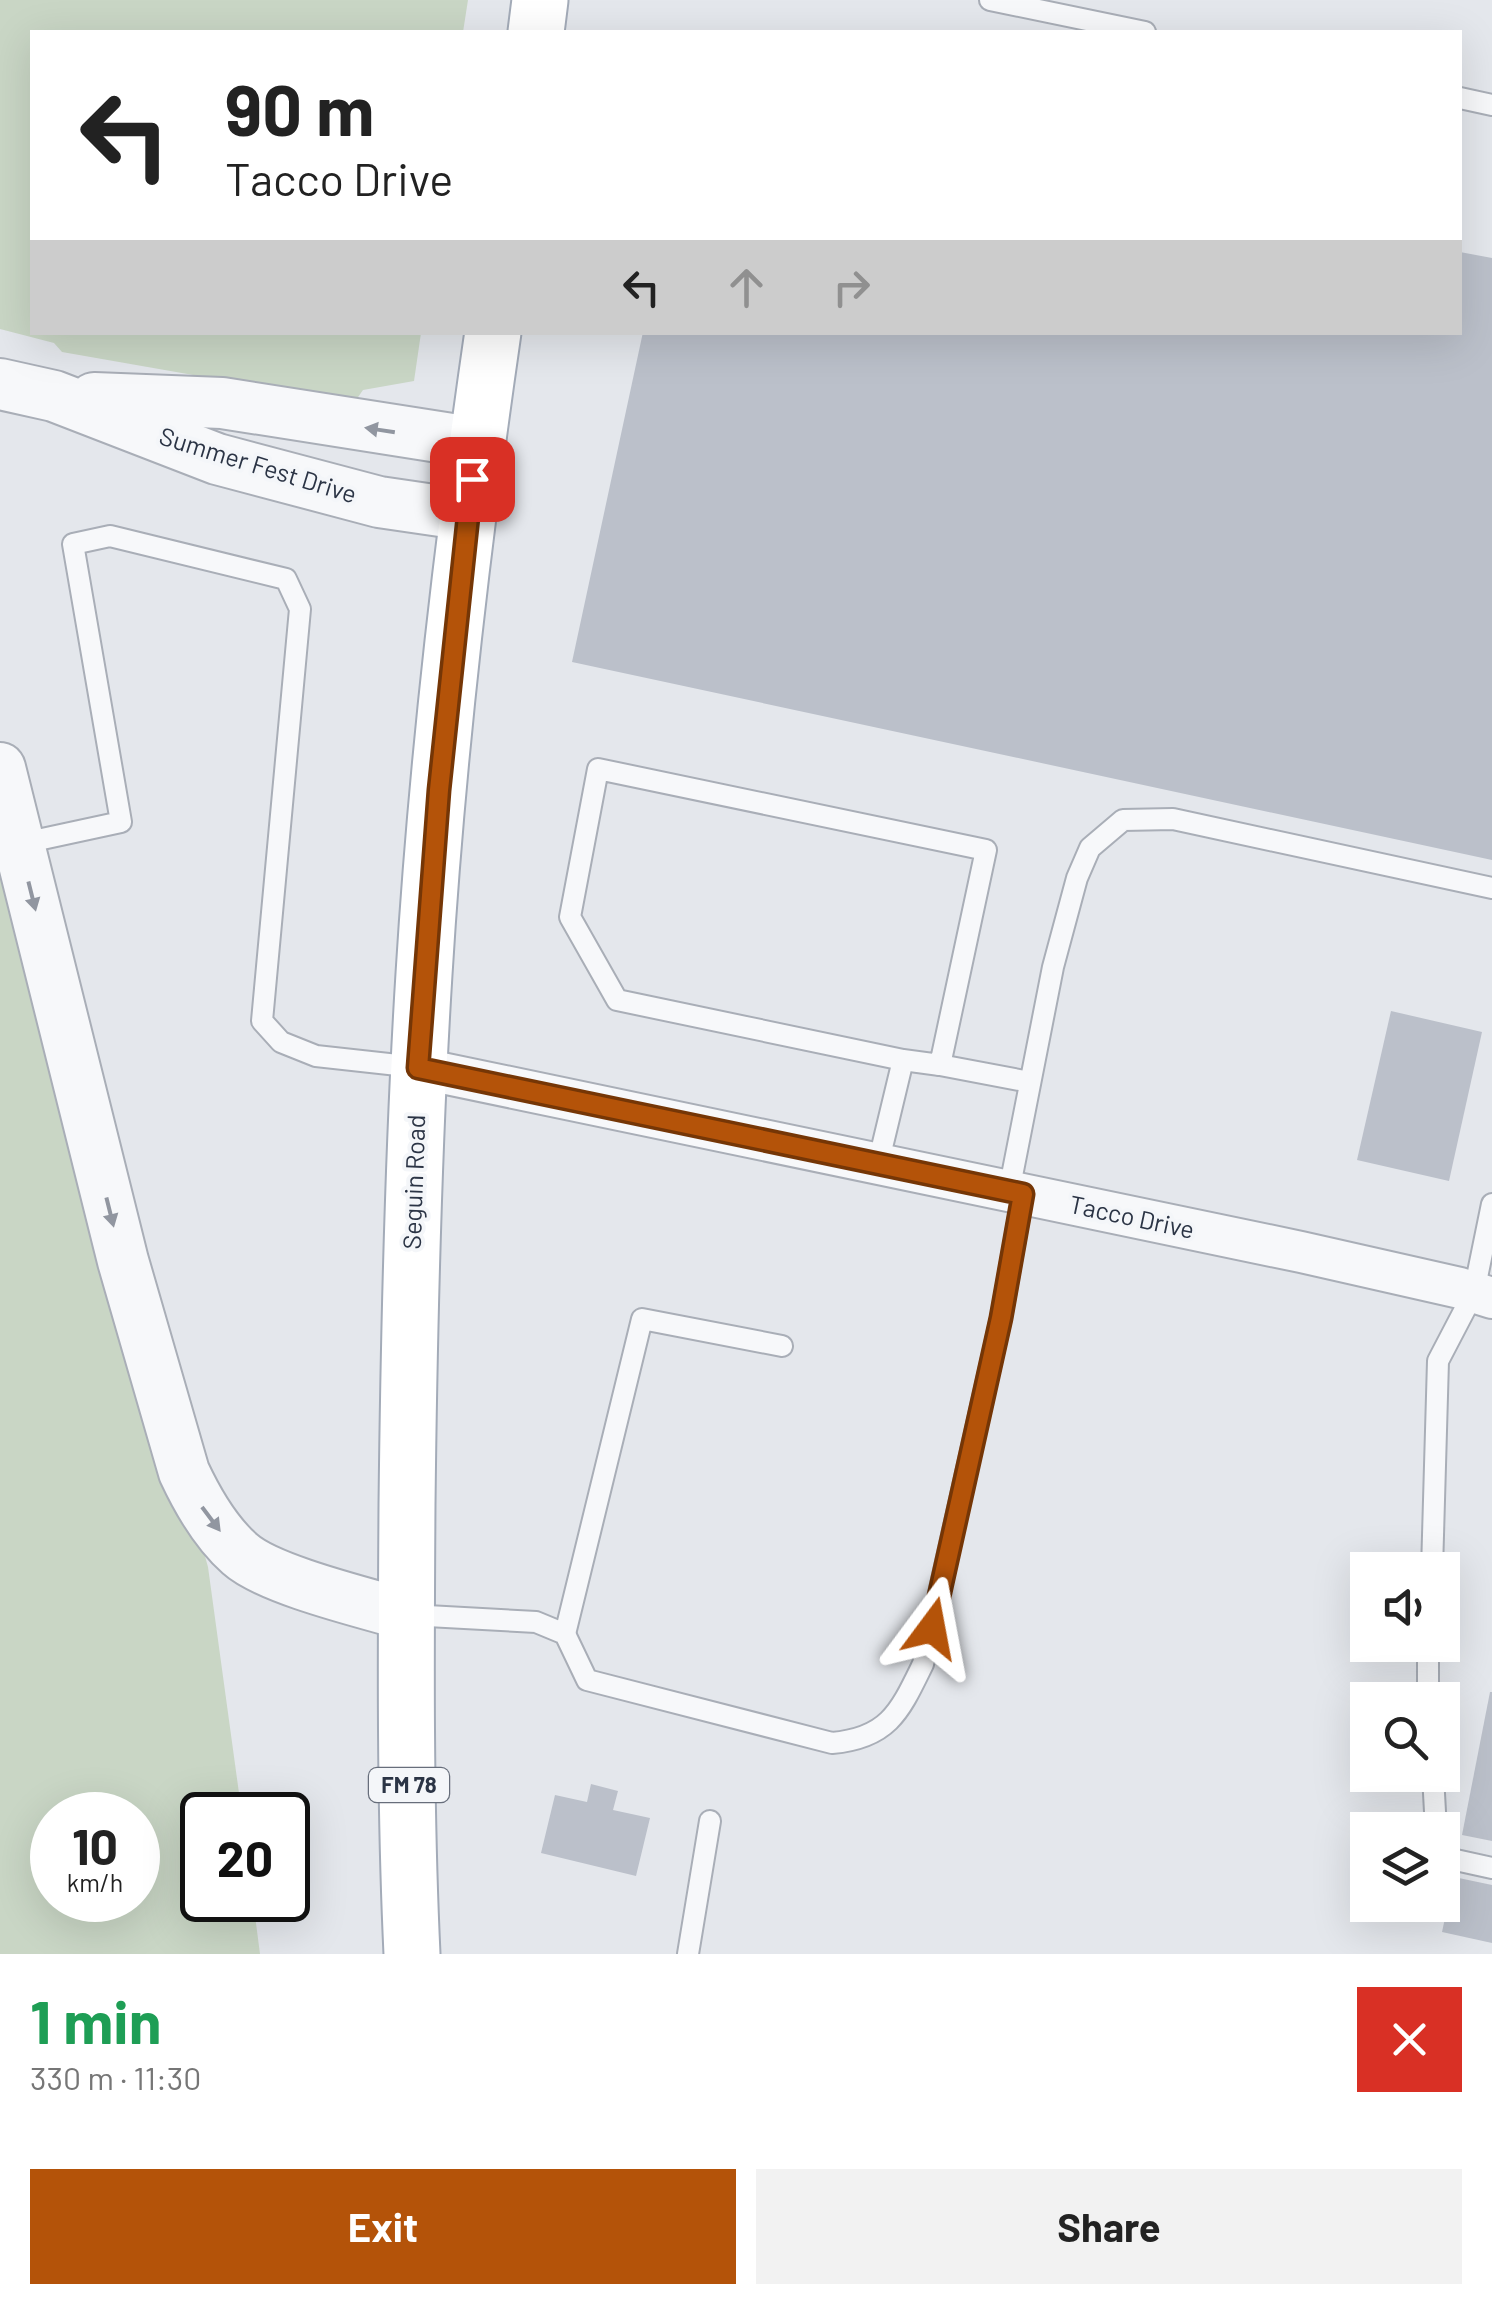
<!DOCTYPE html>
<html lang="en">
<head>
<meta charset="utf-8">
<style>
  body { margin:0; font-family:Barlow,sans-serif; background:#f2f2f2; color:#222; height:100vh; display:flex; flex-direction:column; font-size:38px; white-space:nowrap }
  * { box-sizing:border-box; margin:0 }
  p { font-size:32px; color:#767676 }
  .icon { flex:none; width:55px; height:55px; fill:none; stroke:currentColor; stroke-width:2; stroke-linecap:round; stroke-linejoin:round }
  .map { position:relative; height:1954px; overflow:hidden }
  .details { display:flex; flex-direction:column; background:#fff; flex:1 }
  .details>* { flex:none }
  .guide { position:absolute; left:30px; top:30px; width:1432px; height:305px; border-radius:0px; box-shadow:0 10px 40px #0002; background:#fff; color:#222; overflow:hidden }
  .controls { position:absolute; left:1350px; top:1552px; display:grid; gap:20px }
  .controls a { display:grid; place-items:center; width:110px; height:110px; border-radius:0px; background:#fff; box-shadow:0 10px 40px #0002; font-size:50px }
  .speed { position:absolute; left:30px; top:1792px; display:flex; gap:20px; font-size:50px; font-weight:700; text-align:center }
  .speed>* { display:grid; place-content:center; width:130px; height:130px; border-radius:50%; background:#fff; box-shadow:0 10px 40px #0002; line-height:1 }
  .speed small { font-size:25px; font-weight:400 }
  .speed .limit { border:5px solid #111; border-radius:15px; background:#fff; color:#111 }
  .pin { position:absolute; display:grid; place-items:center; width:85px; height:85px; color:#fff; margin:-42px; border-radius:20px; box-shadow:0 5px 15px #0006 }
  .me { position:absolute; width:110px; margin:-55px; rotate:13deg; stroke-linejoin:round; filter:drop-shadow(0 0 8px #0008) }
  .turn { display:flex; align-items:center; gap:35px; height:210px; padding:0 30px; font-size:45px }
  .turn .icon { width:130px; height:130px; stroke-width:2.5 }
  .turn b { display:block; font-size:70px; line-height:85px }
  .lanes { display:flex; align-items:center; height:95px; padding:0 30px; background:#0003; justify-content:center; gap:50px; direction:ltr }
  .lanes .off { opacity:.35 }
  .round { display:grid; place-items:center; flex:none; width:105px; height:105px; border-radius:0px; background:#f2f2f2 }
  .summary { display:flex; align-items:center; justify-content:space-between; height:170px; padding:0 30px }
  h1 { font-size:60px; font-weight:700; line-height:75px; color:#1e9e55 }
  .primary-button { display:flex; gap:20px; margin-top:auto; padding:20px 30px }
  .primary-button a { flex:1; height:115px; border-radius:0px; background:#b45309; color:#fff; font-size:40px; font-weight:700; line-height:115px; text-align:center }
  .primary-button a+a { background:#f2f2f2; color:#222 }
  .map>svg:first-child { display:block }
</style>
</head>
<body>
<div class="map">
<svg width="1492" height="1954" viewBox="0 0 1492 1954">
  <rect width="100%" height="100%" fill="#e4e7ec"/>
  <g fill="#c9d6c5" fill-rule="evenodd">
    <polygon points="0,0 468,0 463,32 32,32 32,332 421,333 414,381 363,390 354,403 62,352 54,343 0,329"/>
    <path d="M0,819L208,1567L242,1815H202V1900H253L260,1954H0ZM52,1815H138V1900H52Z"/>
  </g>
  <g fill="#bbc0ca">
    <polygon points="1460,252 1492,258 1492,860 572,662 643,332 1460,332"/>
    <polygon points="1391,1011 1482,1032 1449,1181 1357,1160"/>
    <polygon points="1490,1692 1492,1692 1492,1841 1462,1835"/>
    <polygon points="591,1784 618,1791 613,1810 650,1818 636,1876 541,1853 555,1795 587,1802"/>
    <polygon points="1454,1877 1492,1885 1492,1943 1442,1932"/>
  </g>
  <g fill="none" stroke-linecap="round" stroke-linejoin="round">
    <g stroke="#a9aeb7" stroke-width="24">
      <g id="service">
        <polyline points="990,0 1145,32"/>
        <polyline points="1460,98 1492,105"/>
        <polyline points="19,844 121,822 73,544 110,536 286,579 300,609 262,1021 281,1042 316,1056 416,1067"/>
        <polyline points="940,1065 1030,1082"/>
        <polyline points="878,1164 903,1060 617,1000 570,917 598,769 986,850 940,1065 903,1060"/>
        <polyline points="1009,1191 1053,967 1077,878 1090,848 1123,820 1173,819 1492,888"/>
        <polyline points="1432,1570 1438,1361 1474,1292 1492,1204"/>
        <path d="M409,1615L536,1622L565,1634L587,1680L832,1743C889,1738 900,1711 923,1664L1001,1318L1023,1194"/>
        <polyline points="565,1634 642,1319 782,1346"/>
        <polyline points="1428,1645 1428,1700"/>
        <polyline points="1433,1775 1436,1830"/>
        <polyline points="1442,1857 1492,1868"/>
        <polyline points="688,1954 710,1821"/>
      </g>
    </g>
    <g stroke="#a9aeb7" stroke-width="44">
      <polyline id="minor" points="418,1068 1301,1252 1460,1288 1492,1298"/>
    </g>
    <g stroke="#a9aeb7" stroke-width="54">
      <g id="tertiary">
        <polyline points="0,384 54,396 217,459 379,502 468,515"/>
        <polyline points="94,398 222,403 477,443"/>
        <path d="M0,768L123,1261L184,1472C198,1502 215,1532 240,1554C269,1580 366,1603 407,1615"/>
      </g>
    </g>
    <g stroke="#a3abb8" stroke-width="59">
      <g id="primary">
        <polyline points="536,32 540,0"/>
        <path d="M412,1954C405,1805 406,1654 407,1505C409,1328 413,1151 424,974C437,760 462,545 493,332"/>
      </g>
    </g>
    <use href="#service" stroke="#f7f8fa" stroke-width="20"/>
    <use href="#minor" stroke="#f7f8fa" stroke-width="40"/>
    <use href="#tertiary" stroke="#f7f8fa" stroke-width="50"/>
    <use href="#primary" stroke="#fff" stroke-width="55"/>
  </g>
  <defs><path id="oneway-solid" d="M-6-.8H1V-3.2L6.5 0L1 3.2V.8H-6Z" transform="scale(2.5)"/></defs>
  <g fill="#9196a0">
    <use href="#oneway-solid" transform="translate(380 430) rotate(-171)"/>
    <use href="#oneway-solid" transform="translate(32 896) rotate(76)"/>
    <use href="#oneway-solid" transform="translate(110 1212) rotate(76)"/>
    <use href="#oneway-solid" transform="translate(211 1519) rotate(53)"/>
  </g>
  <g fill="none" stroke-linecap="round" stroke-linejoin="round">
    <g stroke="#753606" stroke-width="25">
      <polyline id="route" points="472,479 439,790 418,1068 1023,1194 1001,1318 932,1628"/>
    </g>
    <use href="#route" stroke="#b45309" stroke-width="18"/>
  </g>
  <g text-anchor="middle" stroke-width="8" stroke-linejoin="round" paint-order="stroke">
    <rect fill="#f4f6f9" stroke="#676e7b" stroke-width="2.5" x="369" y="1768" width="80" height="34" rx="8"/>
    <g font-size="22" font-weight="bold" fill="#2b3445">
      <text x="409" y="1793">FM 78</text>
    </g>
    <g font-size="25" fill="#2b3445" stroke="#f4f6f9">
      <text transform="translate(258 465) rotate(17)" y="9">Summer Fest Drive</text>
      <text transform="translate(414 1182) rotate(-88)" y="9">Seguin Road</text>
      <text transform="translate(1132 1217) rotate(12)" y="9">Tacco Drive</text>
    </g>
  </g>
</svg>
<div class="controls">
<a><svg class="icon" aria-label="sound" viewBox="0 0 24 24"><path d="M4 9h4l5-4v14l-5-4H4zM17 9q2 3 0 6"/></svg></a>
<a><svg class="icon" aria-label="search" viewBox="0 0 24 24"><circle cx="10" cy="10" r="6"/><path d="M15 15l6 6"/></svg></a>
<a><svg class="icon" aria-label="layers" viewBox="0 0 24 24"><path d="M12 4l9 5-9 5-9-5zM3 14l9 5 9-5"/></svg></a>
</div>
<div class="speed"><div>10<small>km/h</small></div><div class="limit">20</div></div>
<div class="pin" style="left:472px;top:479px;background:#d93025"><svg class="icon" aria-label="arrive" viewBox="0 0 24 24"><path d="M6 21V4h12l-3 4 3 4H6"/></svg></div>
<svg class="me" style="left:932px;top:1628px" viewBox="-20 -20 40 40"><path d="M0-17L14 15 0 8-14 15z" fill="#b45309" stroke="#fff" stroke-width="4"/></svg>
<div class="guide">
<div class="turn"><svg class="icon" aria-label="left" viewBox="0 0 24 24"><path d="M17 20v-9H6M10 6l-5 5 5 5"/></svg><div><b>90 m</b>Tacco Drive</div></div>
<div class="lanes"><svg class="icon" aria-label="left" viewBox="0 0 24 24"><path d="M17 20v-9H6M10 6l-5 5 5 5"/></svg><svg class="icon off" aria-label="ahead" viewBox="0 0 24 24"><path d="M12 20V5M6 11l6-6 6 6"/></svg><svg class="icon off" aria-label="right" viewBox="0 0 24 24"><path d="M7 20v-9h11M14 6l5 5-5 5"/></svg></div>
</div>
</div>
<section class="details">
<div class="summary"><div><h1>1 min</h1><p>330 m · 11:30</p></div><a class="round" style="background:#d93025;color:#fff"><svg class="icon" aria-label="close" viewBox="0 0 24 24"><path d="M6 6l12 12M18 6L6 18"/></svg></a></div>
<div class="primary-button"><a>Exit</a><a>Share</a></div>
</section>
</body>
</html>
